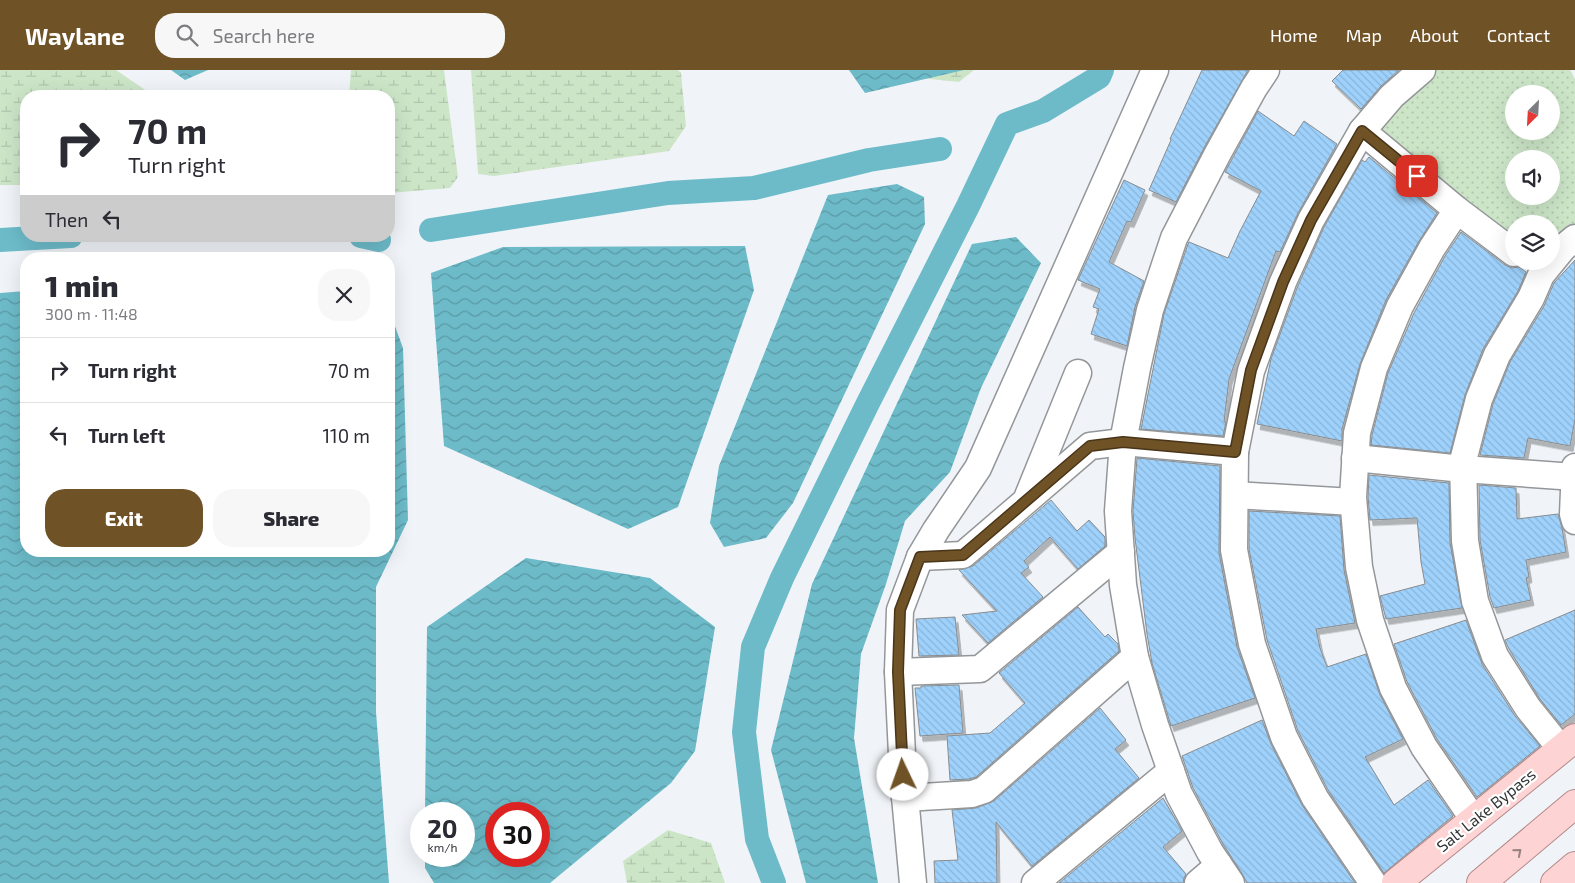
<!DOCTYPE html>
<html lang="en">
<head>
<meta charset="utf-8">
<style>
  body { margin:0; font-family:"Exo 2",sans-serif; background:#f7f7f7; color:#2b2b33; height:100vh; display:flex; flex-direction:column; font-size:19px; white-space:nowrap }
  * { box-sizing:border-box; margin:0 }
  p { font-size:16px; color:#7c7c81 }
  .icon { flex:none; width:28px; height:28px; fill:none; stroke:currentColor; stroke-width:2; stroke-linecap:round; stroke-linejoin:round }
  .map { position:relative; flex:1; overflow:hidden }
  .sheet { position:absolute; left:20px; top:182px; width:375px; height:305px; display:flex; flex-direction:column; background:#fff; border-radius:20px; box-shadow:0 5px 20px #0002 }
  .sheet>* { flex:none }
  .hud { position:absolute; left:20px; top:20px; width:375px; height:152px; border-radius:20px; box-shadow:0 5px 20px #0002; background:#fff; color:#2b2b33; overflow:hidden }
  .needle { width:32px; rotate:204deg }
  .fabs { position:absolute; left:1505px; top:15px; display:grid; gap:10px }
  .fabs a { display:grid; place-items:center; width:55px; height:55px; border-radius:50%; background:#fff; box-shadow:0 5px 20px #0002; font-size:25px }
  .speed { position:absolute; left:410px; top:732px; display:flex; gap:10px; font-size:25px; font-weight:700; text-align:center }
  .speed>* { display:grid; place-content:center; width:65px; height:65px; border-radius:50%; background:#fff; box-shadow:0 5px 20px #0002; line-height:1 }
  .speed small { font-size:12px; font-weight:400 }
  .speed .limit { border:8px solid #d22; background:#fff; color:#111 }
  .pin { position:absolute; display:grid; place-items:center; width:42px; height:42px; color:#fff; margin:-21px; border-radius:10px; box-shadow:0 2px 8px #0006 }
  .me { position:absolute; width:55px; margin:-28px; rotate:357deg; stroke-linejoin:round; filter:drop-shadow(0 0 4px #0008) }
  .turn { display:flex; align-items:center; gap:18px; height:105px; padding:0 25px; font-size:22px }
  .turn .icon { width:65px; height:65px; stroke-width:2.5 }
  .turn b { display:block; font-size:35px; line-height:42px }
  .then { display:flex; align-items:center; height:48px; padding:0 25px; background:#0003; gap:10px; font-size:19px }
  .round { display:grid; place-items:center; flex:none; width:52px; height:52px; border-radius:20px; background:#f7f7f7 }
  .summary { display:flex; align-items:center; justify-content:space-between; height:85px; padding:0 25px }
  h1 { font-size:30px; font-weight:800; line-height:38px }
  .primary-button { display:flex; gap:10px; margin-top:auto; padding:10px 25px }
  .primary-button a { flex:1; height:58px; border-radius:20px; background:#705227; color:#fff; font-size:20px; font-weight:800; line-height:58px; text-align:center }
  .primary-button a+a { background:#f7f7f7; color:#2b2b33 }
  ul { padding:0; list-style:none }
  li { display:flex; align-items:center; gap:15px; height:65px; padding:0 25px; border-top:1px solid #e1e1e2 }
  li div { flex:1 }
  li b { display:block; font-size:19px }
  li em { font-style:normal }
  header { display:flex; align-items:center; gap:30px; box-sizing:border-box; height:70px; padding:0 25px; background:#705227; color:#fff }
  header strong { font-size:24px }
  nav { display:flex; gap:28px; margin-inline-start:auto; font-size:18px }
  .search { width:350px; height:45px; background:#f7f7f7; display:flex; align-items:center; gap:12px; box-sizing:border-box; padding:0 18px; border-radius:20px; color:#7c7c81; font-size:19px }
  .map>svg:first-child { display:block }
</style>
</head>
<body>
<header>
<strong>Waylane</strong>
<div class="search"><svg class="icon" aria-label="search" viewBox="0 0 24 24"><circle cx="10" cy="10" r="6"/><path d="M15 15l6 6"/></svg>Search here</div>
<nav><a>Home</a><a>Map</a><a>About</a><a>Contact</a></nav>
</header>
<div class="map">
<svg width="1575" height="813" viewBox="0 0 1575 813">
  <defs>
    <pattern id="green-dots" width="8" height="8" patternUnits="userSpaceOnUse" patternTransform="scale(1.25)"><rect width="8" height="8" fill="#cce5c7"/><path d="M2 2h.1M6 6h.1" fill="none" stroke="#b0c5ac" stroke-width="1.8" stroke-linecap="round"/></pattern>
    <pattern id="wetland-marsh" width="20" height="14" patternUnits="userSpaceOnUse" patternTransform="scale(1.25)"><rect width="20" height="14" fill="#cce5c7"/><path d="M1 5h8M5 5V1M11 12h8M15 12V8" fill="none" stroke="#b0c5ac"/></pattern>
    <pattern id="water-waves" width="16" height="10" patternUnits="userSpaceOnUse" patternTransform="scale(1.25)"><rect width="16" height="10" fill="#6dbbc9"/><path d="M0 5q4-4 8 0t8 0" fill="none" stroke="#5a99a4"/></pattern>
    <pattern id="building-back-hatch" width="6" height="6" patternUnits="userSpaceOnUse" patternTransform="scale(1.25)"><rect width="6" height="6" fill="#9ed1fb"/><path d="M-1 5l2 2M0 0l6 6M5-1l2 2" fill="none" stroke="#89b4d8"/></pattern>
    <filter id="shadow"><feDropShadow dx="3" dy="5.5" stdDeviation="0" flood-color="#0004"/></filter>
  </defs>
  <rect width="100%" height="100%" fill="#f0f4f8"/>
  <path fill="url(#green-dots)" fill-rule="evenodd" d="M1437,0H1570L1575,9V159L1551,183V154H1514V174L1374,61L1402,32ZM1514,24H1551V61H1514ZM1514,89H1551V126H1514Z"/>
  <g fill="url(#wetland-marsh)">
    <polygon points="0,0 116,0 154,26 26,26 26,115 0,115"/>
    <polygon points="351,0 444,0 458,107 450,118 389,123 389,26 349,26"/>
    <polygon points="471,0 678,0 681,3 686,56 669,81 494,106 478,104"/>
    <polygon points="861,0 974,0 959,12 872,3"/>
    <polygon points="668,760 711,773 725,813 627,813 623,791"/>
  </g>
  <g fill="url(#water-waves)" fill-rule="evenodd">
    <polygon points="171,0 208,0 185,10"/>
    <polygon points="849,0 964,0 865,23"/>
    <polygon points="897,114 924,127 925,154 793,433 766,468 724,477 710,453 719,396 828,125"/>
    <polygon points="1016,167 1041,193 981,318 950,402 905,451 886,514 861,584 854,668 878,813 806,813 771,680 812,514 972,174"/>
    <polygon points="745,176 754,220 678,437 628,459 444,376 431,203 503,177"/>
    <polygon points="26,221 26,481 389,481 389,240 403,278 408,450 376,517 376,642 389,813 0,813 0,223"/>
    <path d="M526,488L650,508L715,557L695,681L671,713L550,813H434L425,798V786H464V744H425L427,557ZM496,744H539V786H496Z"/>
  </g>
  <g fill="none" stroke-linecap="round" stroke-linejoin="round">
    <g stroke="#6dbbc9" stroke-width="24">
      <polyline points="431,160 668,123 754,118 869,90 940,79"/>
      <polyline points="361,166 379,170"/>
      <polyline points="0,170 71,166"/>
      <polyline points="774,813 757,769 744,662 753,577 782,508 868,333 968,136 1007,54 1043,41 1099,7 1102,0"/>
    </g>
  </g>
  <g fill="url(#building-back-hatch)" stroke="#888c8f" filter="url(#shadow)">
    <polygon points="1202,0 1248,0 1205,76 1176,132 1149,120 1171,70 1170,69"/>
    <polygon points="1343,0 1399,0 1381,16 1361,39 1332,11"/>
    <polygon points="1258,41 1294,66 1304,51 1337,74 1298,143 1280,182 1276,181 1229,309 1224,352 1226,352 1223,366 1141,359 1164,244 1188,174 1189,172 1228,188 1240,161 1261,121 1225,102"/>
    <polygon points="1369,87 1437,143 1419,171 1386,230 1360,294 1342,359 1342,371 1257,354 1271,289 1297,218 1324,157 1362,90 1365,92"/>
    <polygon points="1124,110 1145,120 1131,152 1127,151 1109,192 1144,211 1135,237 1127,276 1091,264 1099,239 1093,237 1100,219 1078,210"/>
    <polygon points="1461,162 1505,195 1512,198 1519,197 1526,202 1518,221 1483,279 1465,325 1450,383 1371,375 1372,365 1388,303 1414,243 1445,186"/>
    <polygon points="1575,190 1575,349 1570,376 1528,368 1524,388 1480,385 1493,334 1510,292 1544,236 1554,213"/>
    <polygon points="1137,388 1220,396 1219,483 1237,577 1255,628 1171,656 1152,593 1147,564 1135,468 1133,441"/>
    <polygon points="1369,405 1449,413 1450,473 1462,538 1386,549 1380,526 1425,514 1421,492 1417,448 1370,450 1368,427"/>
    <polygon points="1479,415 1516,418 1517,449 1558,444 1562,458 1566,482 1526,490 1529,507 1526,508 1531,530 1494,538 1490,527 1480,470"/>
    <polygon points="1051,430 1077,461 1089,450 1105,467 1105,476 1078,499 1050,467 1024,491 1029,497 1021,503 1043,527 988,573 962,545 997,541 959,500 973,496"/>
    <polygon points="1249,441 1340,446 1344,500 1355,553 1316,559 1320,578 1327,597 1366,584 1380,625 1403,669 1365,687 1394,735 1428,710 1453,746 1384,803 1328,720 1298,661 1267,570 1249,479"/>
    <polygon points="1078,537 1105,567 1108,564 1118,574 1119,581 976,707 969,709 950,710 947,666 990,663 1025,633 999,603"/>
    <polygon points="1575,540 1575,644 1561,655 1540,629 1509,579 1505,570"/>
    <polygon points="955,547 959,585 919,586 916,549"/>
    <polygon points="1466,550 1482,594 1515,646 1540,676 1477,727 1437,669 1407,612 1394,574"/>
    <polygon points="959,615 963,663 920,666 915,618 921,618 921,616"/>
    <polygon points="1100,638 1126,670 1115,679 1139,708 1032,796 996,752 997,813 935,813 934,791 958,790 952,740 976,738 994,731"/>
    <polygon points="1262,650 1271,674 1302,735 1355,813 1247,813 1243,805 1223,774 1193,718 1182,686"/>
    <polygon points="1163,728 1182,761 1163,777 1186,804 1184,808 1183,813 1059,813"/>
  </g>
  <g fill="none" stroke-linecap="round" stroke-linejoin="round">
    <g stroke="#94979a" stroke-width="29">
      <g id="minor">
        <polyline points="1362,61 1457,140 1514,183"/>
        <polyline points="1457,140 1432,178 1400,236 1374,298 1357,363 1353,427 1359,497 1370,550 1393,618 1424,677 1474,750"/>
        <polyline points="1355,388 1463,399 1575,407"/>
        <polyline points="1575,397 1573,444 1575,451"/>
        <polyline points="1235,425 1353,432"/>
        <polyline points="1028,426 1078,303"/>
        <polyline points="920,487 963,485 1090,376 1123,372 1235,382"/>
        <polyline points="898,602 980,599 1121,482"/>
        <polyline points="1561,679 1528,638 1495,586 1475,531 1465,471 1463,391 1479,329 1497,285 1531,228 1541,205 1563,178 1575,168"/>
        <polyline points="905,728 972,724 984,720 1135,587"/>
        <polyline points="913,813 903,705 898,602 900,540 920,487 936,460 978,398 1155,0"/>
        <polyline points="1035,813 1171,701"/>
        <polyline points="1198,813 1219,795"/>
        <polyline points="1231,813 1210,782 1179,724 1155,655 1135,587 1123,515 1118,441 1123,372 1137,298 1150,240 1174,168 1218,83 1254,18 1266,0"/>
        <polyline points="1373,813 1315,728 1284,667 1252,574 1234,480 1235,382 1251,301 1283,212 1311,150 1362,61 1392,26 1422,0"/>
      </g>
    </g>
    <g stroke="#b58888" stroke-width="30">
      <g id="major">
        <polyline points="1396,813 1575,668"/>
        <polyline points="1481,813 1575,734"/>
        <polyline points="1555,813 1575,796"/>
      </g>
    </g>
    <use href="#minor" stroke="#fff" stroke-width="26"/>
    <use href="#major" stroke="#fdd3d3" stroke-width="28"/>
  </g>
  <defs><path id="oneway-chevron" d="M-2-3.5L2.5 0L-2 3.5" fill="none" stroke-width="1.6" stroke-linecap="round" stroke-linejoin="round" transform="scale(1.25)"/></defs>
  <use stroke="#978384" href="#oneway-chevron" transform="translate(1518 782) rotate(-40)"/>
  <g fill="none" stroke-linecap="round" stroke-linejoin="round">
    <g stroke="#493519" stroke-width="12">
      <polyline id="route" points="903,705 898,602 900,540 920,487 963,485 1090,376 1123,372 1235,382 1251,300 1283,212 1311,150 1362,61 1417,106"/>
    </g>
    <use href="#route" stroke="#705227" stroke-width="9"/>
  </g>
  <g text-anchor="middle" stroke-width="4.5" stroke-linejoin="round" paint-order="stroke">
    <g font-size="16" fill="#313334" stroke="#fff">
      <text transform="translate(1486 740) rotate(-39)" y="6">Salt Lake Bypass</text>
    </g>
  </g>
</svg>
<div class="fabs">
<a><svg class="needle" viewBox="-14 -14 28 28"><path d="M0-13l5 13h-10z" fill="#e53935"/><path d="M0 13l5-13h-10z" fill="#7c7c81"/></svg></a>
<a><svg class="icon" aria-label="sound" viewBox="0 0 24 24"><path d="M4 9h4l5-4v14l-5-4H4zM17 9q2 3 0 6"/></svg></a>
<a><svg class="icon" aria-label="layers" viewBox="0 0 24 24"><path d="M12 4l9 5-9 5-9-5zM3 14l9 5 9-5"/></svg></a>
</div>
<div class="speed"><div>20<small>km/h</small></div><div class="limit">30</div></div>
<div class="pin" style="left:1417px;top:106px;background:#d93025"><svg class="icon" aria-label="arrive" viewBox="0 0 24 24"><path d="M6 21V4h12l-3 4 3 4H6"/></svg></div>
<svg class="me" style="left:903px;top:705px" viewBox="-20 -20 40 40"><circle r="19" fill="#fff"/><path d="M0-13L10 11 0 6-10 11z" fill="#705227"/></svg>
<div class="hud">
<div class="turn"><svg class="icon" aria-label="right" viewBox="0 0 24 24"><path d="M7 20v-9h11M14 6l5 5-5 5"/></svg><div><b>70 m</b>Turn right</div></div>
<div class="then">Then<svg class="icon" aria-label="left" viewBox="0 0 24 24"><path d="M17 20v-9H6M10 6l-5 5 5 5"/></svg></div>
</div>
<section class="sheet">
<div class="summary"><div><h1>1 min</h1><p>300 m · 11:48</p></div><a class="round"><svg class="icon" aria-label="close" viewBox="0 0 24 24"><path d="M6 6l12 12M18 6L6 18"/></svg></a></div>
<ul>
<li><svg class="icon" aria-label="right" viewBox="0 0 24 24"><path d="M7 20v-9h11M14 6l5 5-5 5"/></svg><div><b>Turn right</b></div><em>70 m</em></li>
<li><svg class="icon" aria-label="left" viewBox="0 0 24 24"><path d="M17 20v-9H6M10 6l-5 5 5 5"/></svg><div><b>Turn left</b></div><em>110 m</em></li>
</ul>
<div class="primary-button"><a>Exit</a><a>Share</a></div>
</section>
</div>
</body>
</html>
